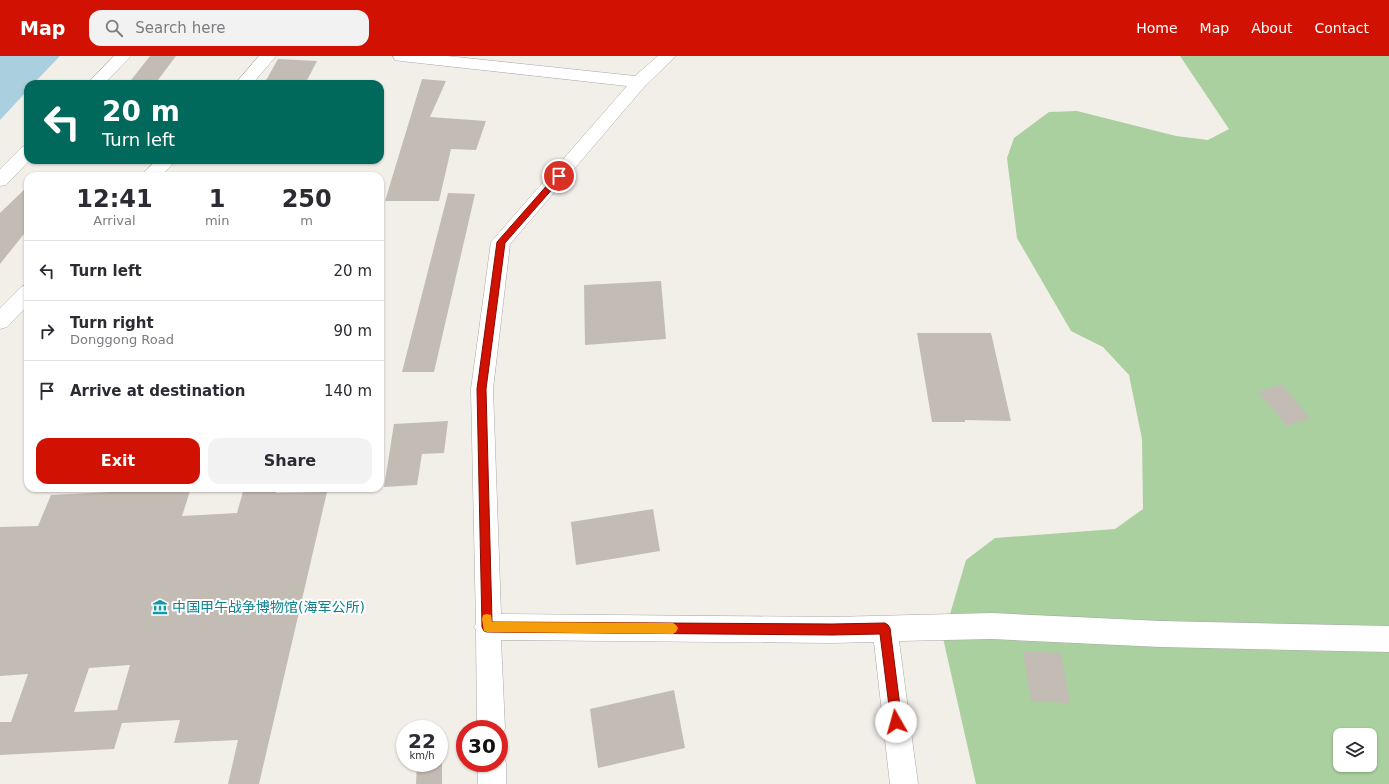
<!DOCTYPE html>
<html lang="en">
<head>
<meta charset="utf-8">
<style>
  body { margin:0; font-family:"DejaVu Sans","Noto Sans SC",sans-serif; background:#f2f2f3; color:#2b2b33; height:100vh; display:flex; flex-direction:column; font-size:15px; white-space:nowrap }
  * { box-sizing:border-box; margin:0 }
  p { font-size:13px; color:#7c7c81 }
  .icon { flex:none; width:22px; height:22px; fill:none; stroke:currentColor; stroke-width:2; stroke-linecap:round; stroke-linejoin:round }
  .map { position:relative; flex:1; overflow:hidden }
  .side { position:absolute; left:24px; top:116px; width:360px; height:320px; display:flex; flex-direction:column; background:#fff; border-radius:12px; box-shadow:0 1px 3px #0004 }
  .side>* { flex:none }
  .guide { position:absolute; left:24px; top:24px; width:360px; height:84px; border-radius:12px; box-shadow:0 1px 3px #0004; background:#00695c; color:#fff; overflow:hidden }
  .tools { position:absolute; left:1333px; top:672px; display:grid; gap:8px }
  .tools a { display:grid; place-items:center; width:44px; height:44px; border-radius:8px; background:#fff; box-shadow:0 1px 3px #0004; font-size:20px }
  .speed { position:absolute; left:396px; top:664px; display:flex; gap:8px; font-size:20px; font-weight:700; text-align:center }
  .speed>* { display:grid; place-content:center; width:52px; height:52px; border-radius:50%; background:#fff; box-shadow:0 1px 3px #0004; line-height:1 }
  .speed small { font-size:10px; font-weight:400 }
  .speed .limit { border:6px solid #d22; background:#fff; color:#111 }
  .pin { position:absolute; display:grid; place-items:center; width:34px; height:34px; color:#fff; margin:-17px; border:2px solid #fff; border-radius:50%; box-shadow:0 1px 4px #0007 }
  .me { position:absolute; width:44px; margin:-22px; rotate:353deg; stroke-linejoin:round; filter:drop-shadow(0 0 3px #0008) }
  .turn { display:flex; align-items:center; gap:14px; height:84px; padding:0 12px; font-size:18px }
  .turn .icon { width:52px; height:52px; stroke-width:2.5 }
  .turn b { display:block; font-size:28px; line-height:34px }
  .eta { display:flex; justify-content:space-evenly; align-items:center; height:68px; text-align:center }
  .eta b { font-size:24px; font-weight:600; line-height:28px }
  .cta { display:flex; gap:8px; margin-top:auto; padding:8px 12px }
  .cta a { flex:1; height:46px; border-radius:12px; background:#d11203; color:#fff; font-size:16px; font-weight:600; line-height:46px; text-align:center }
  .cta a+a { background:#f2f2f3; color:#2b2b33 }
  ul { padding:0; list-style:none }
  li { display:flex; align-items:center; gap:12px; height:60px; padding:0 12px; border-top:1px solid #e1e1e2 }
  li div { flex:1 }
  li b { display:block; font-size:15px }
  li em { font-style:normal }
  header { display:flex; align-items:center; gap:24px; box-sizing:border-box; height:56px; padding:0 20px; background:#d11203; color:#fff }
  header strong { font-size:19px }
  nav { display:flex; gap:22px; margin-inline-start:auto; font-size:14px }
  .search { width:280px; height:36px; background:#f2f2f3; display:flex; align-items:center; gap:10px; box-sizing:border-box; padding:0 14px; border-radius:12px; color:#7c7c81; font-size:15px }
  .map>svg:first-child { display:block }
</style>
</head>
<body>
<header>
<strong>Map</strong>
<div class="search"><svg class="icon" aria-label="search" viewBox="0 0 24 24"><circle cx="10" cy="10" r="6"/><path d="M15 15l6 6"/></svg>Search here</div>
<nav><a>Home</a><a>Map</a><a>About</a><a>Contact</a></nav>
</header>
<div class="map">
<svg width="1389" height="728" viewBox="0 0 1389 728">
  <rect width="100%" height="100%" fill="#f2efe9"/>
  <path fill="#a9d09e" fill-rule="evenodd" d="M1180,0H1389V728H976L943,582L966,504L995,482L1115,473L1143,453L1142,383L1129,319L1103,291L1071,275L1017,182L1007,102L1014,82L1049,56L1077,55L1176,80L1208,84L1229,73ZM1340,679H1370V709H1340Z"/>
  <polygon fill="#aacfde" points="0,0 60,0 33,28 28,28 28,34 0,64"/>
  <g fill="#c3bcb5" fill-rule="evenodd">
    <polygon points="150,0 176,0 155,28 128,28"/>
    <polygon points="278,3 317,5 305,28 264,28"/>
    <polygon points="422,23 446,25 430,61 486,65 476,94 451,93 439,145 385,145"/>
    <polygon points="28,130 28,173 0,208 0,157"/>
    <polygon points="448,137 475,138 434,316 402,316"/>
    <polygon points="661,225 666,283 585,289 584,229"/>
    <polygon points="917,277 991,277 1011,365 965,364 965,366 932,366"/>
    <polygon points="1281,328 1310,362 1287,370 1258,336"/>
    <polygon points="448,365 444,397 422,398 417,429 384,431 394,368"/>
    <path d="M191,432L182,460L237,457L244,432H277L276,437L327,436L259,728H228L238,684L174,687L180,664L122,667L114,693L0,699V666H11L28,618L0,620V471L38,470L51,439ZM130,609L117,654L74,656L89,612Z"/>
    <polygon points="653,453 660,495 576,509 571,466"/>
    <polygon points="1023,595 1061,597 1070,647 1031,645"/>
    <polygon points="674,634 685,692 598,712 590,653"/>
    <polygon points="417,707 442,707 442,728 416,728"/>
  </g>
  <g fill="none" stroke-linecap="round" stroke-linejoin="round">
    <g stroke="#a9a9a9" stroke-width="1">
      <g id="minor">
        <polygon points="114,0 131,0 104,28 87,28"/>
        <polygon points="259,0 276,0 252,28 235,28"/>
        <polygon points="393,0 447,0 635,20 658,0 676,0 645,30 510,188 493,333 501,558 832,561 992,557 1161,565 1389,570 1389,596 1161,591 992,583 899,585 918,728 890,728 874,586 832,587 501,584 505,673 499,683 499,673 477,673 476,574 474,571 476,568 471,333 491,186 627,30 401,5 395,4"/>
        <polygon points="28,89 28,104 30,104 6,129 0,130 0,113 22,91"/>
        <polygon points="157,104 177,104 161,120 141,120 144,116"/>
        <polygon points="28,228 28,249 7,271 0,273 0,252 21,231"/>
        <polygon points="499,696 502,697 506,707 506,728 478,728 478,707 499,707"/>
      </g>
    </g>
    <use href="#minor" fill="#fff" fill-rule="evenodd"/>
  </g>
  <polygon fill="#d11203" stroke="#880c02" points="559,117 562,118 562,122 505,187 486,333 492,566 832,568 885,567 888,569 890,572 902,666 900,670 896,671 892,670 891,666 880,578 832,579 487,576 484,575 482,571 477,333 497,186 557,118"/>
  <polygon fill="#f59e0b" points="487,558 491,559 492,566 673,567 676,569 678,572 676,576 673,578 487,576 484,575 482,563 483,559"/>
  <defs>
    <g id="museum-bare" transform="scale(1.2)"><path d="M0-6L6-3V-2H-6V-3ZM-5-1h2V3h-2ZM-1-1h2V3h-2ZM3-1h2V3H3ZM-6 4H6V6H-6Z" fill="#0f9aa8" stroke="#fff" stroke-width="2.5" paint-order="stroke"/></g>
  </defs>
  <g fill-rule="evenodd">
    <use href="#museum-bare" x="160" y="551"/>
  </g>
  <g text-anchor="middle" stroke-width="4" stroke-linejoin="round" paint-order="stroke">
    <g font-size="14" fill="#0d838f" stroke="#fff" text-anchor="start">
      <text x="172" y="556">中国甲午战争博物馆(海军公所)</text>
    </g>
  </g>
</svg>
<div class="tools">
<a><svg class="icon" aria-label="layers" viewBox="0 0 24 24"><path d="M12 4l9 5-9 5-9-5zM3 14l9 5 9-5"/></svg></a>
</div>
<div class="speed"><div>22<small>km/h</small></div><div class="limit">30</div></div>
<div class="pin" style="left:559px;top:120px;background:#d93025"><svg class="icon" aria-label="arrive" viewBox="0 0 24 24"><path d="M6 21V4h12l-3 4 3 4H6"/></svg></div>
<svg class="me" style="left:896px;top:666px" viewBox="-20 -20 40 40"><circle r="19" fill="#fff"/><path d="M0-13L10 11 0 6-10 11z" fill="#d11203"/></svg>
<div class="guide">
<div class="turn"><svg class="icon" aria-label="left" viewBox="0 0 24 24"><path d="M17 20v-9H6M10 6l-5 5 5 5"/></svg><div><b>20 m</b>Turn left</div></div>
</div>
<section class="side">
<div class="eta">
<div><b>12:41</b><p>Arrival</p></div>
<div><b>1</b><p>min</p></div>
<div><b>250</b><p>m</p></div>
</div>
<ul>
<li><svg class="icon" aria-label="left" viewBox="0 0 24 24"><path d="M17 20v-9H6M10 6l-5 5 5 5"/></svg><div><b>Turn left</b></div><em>20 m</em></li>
<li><svg class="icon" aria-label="right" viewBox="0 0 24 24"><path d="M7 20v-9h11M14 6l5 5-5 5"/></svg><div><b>Turn right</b><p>Donggong Road</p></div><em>90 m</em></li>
<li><svg class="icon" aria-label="arrive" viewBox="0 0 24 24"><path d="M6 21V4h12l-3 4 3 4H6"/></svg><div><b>Arrive at destination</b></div><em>140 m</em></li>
</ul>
<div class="cta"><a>Exit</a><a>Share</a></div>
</section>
</div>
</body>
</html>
